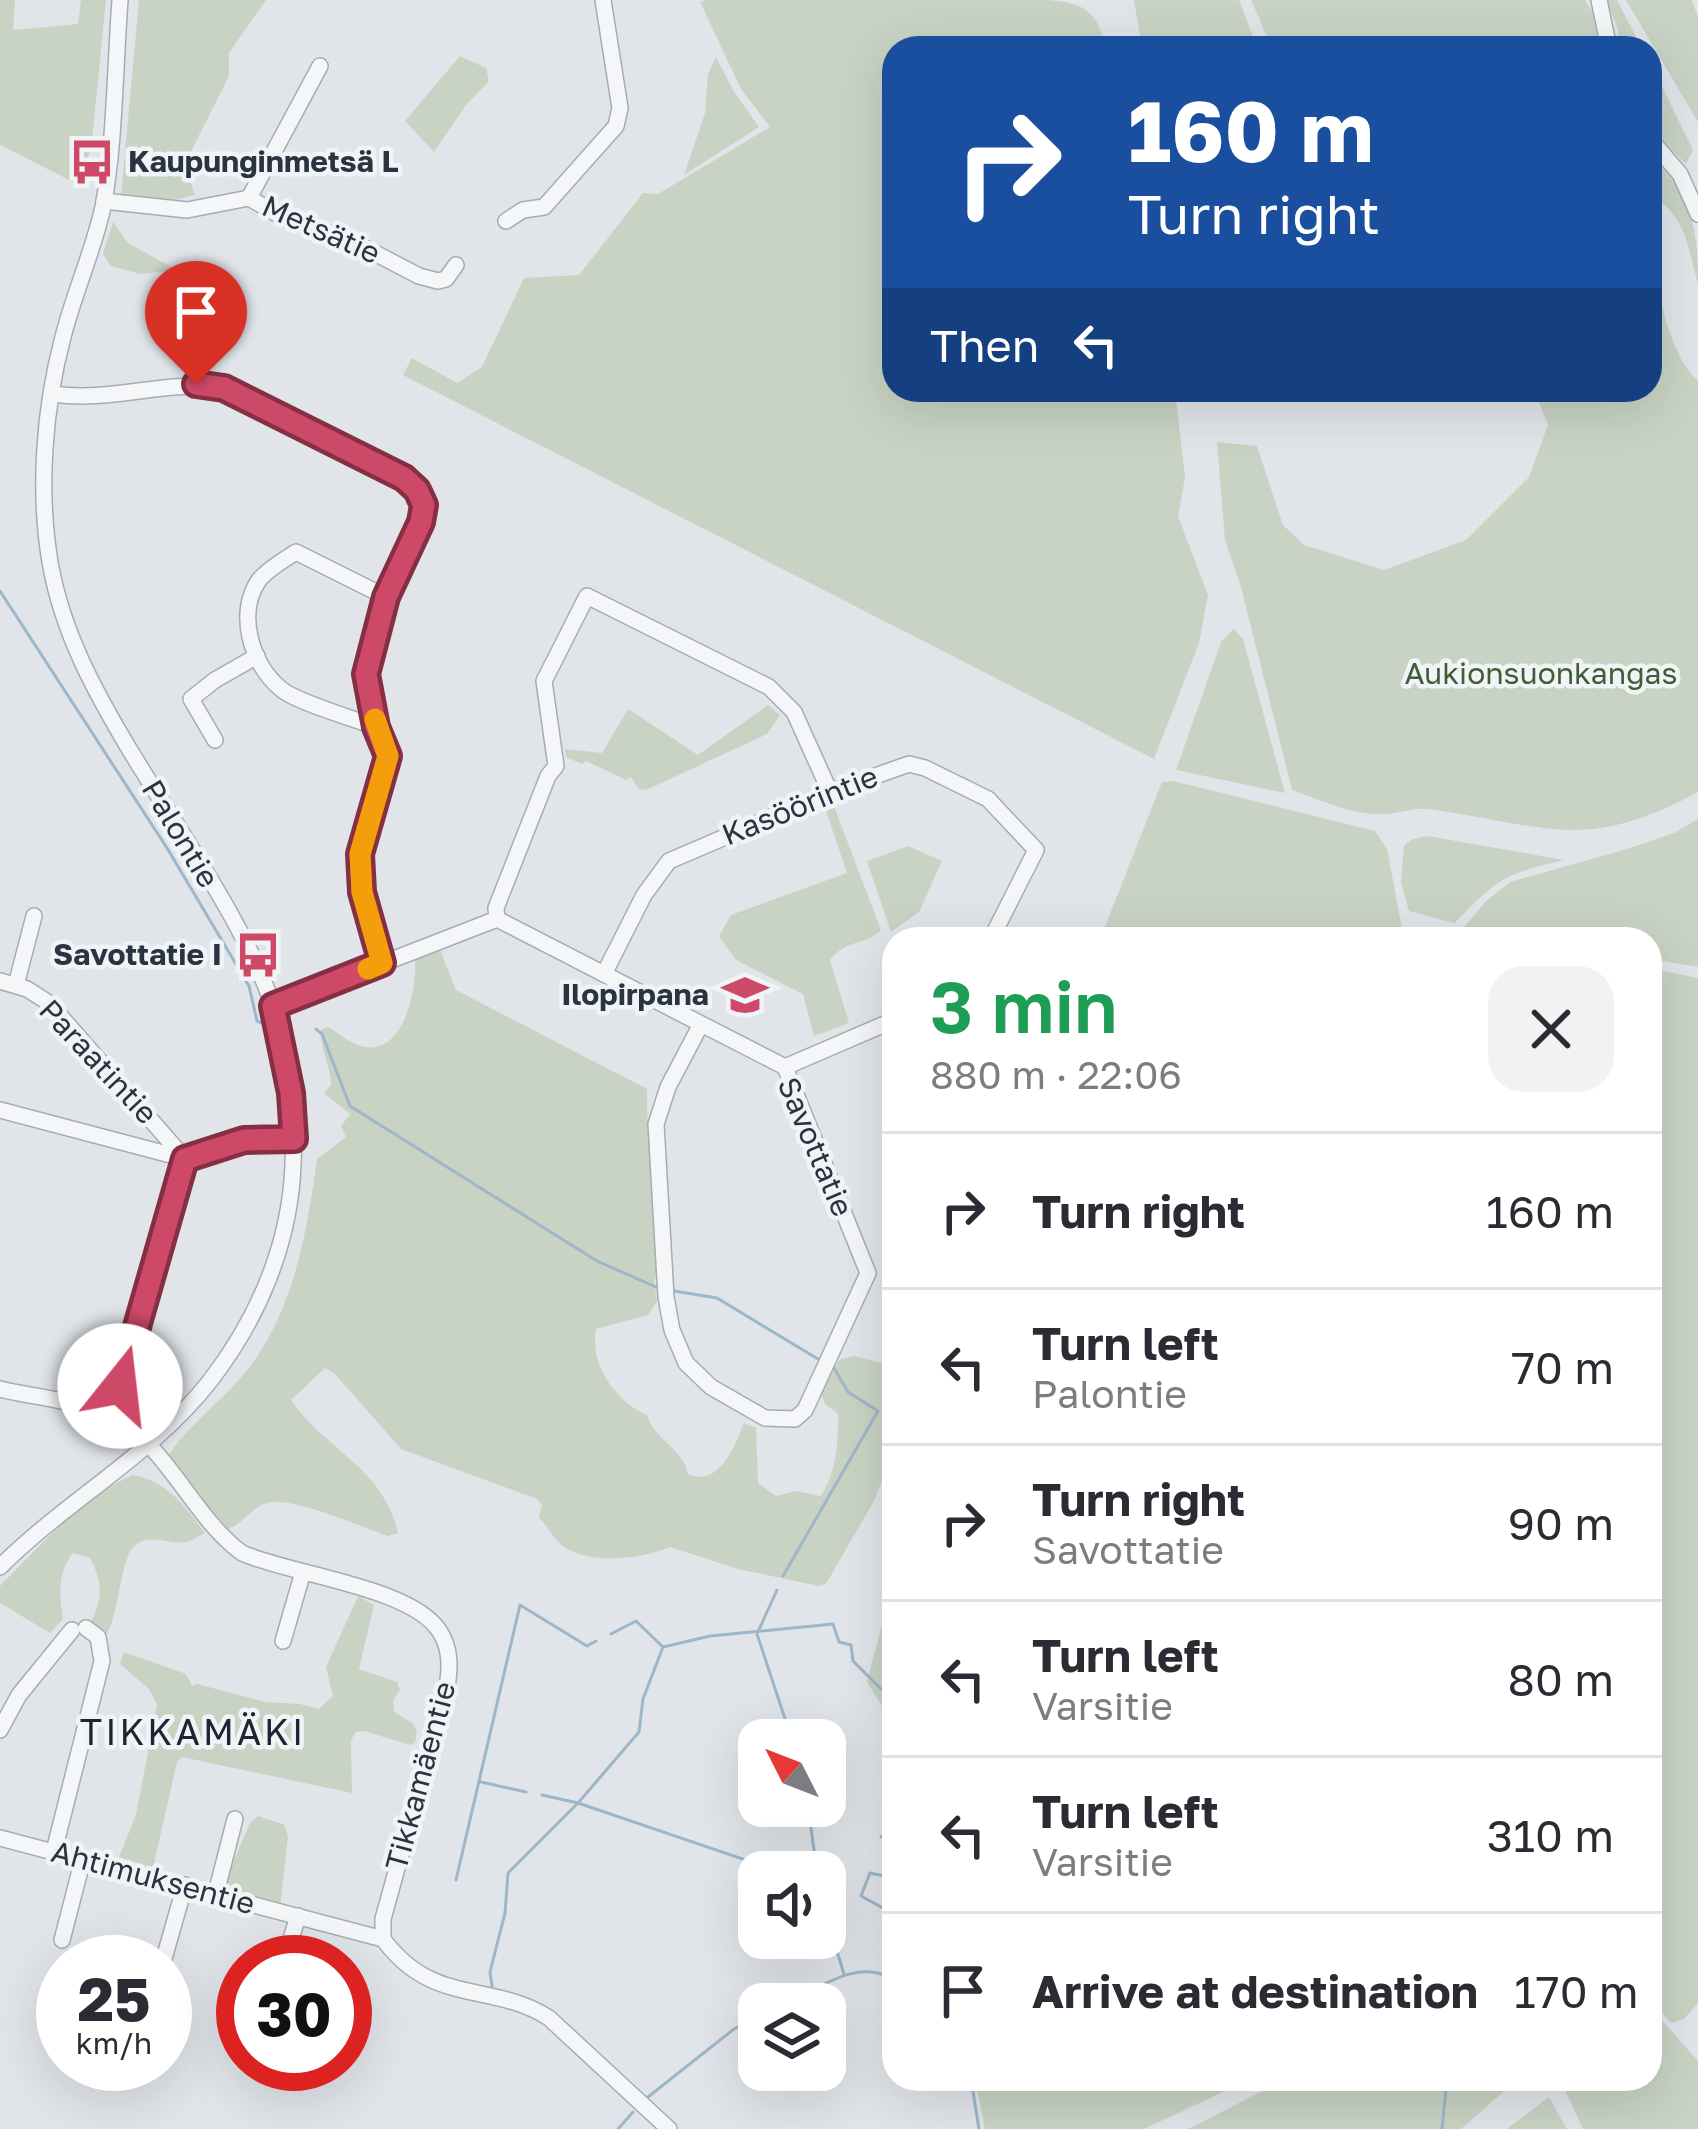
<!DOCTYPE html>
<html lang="en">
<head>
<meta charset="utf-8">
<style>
  body { margin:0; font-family:"Golos Text",sans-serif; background:#f2f2f3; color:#2b2b33; height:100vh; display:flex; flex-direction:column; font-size:45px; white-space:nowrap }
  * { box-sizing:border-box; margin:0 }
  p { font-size:39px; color:#7c7c81 }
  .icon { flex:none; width:66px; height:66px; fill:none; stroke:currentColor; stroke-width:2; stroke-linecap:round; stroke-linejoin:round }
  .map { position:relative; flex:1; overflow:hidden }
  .side { position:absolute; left:882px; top:927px; width:780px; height:1164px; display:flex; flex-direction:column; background:#fff; border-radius:36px; box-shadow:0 12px 48px #0002 }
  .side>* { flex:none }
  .top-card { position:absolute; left:882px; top:36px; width:780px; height:366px; border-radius:36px; box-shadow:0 12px 48px #0002; background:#1a4fa0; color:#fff; overflow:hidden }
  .needle { width:78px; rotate:312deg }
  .tools { position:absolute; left:738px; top:1719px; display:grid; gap:24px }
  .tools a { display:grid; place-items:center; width:108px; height:108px; border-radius:24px; background:#fff; box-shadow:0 12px 48px #0002; font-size:60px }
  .speed { position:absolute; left:36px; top:1935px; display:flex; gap:24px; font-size:60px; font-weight:700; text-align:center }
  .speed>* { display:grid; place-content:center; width:156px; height:156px; border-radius:50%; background:#fff; box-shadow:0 12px 48px #0002; line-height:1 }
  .speed small { font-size:30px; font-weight:400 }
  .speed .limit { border:18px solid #d22; background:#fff; color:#111 }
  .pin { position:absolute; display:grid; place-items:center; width:102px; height:102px; color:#fff; margin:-123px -51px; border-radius:50% 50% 50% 0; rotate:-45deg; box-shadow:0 0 12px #0007 }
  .pin .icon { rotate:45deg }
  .me { position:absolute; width:132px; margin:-66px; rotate:16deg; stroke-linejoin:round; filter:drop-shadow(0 0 9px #0008) }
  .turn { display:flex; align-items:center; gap:42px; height:252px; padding:0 48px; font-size:54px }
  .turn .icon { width:156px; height:156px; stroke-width:2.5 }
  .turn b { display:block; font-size:84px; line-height:102px }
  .then { display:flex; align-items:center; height:114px; padding:0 48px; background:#0003; gap:24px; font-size:45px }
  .round { display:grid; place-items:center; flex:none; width:126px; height:126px; border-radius:36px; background:#f2f2f3 }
  .summary { display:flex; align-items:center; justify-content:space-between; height:204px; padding:0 48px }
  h1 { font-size:72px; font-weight:600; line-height:90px; color:#1e9e55 }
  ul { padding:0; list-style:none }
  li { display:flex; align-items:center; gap:36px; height:156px; padding:0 48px; border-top:3px solid #e1e1e2 }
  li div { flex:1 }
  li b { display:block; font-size:45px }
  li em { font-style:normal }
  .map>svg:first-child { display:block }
</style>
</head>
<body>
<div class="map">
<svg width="1698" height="2129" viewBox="0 0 1698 2129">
  <rect width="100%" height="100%" fill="#e1e5ea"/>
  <g fill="#c8d3c3">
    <polygon points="0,0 15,0 13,30 78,24 81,0 106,0 92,141 81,186 0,145"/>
    <polygon points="139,0 266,0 229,53 229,76 184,165 195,195 175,200 121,195"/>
    <path d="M706,0H1048C1085,3 1096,11 1107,48H894V390H1175L1185,478L1178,516L1208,595L1199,643L1154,759L403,375L412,358L457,383L482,367L524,278L579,275L643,193L658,194L770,127L741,89L700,2Z"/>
    <polygon points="1134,0 1239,0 1257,48 1142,48"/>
    <polygon points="1251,0 1585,0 1593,13 1599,48 1272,48"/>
    <polygon points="1606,0 1617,0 1642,48 1618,48 1618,29"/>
    <polygon points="1626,0 1692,0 1698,17 1698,122"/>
    <polygon points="460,56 486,68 489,81 466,105 434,152 405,121"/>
    <polygon points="716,57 734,92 759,127 684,175 705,113 708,74"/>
    <polygon points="1650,62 1693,150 1686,164 1650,128"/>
    <path d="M1650,153C1691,198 1698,222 1698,284C1687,245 1687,217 1650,194Z"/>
    <polygon points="113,222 128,243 177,270 140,274 111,266 103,254"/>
    <path d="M1650,235C1658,249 1655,257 1657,273C1661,309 1672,356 1698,381V792C1584,854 1545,825 1428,809C1412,807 1398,814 1382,814C1352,815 1320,800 1292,790L1241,587L1225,540L1217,442L1257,446L1283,525L1304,545L1384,570L1466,540L1529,477L1548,425L1534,390H1650Z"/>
    <polygon points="1234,629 1243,639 1285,793 1176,770 1221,642"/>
    <polygon points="768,705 780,715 767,734 646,790 639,789 631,777 626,780 586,761 582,764 566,757 565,749 602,753 628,709 698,755"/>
    <polygon points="1173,781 1375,831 1387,849 1404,939 1100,939 1162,782"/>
    <path d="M832,801L881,930C861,948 849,937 830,960L849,1023L814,1036L803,994L736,960L719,936L731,915L847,873L824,805Z"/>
    <polygon points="1698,819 1698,967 1650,959 1650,939 1538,939 1464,927 1487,900 1510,882 1627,849 1674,833"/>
    <path d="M1428,836L1564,860C1507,873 1495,880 1455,923L1409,911L1401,883L1404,845L1413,839Z"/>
    <polygon points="908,846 942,861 919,912 891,932 867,861"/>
    <path d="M440,950L456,990L647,1089C646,1152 659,1212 660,1274L654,1280L657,1301L648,1315L596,1329C589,1364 616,1402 647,1415C654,1440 684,1449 688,1474C719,1488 735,1446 744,1423L756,1428L758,1483L776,1496L796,1491L821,1496C837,1471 838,1443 838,1414L825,1404L821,1393L839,1360L854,1356L886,1364L894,1358V1383L884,1406L894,1411V1449L875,1499L826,1584L819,1586L738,1569L670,1547C642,1559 591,1565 564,1547C554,1540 549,1527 539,1518L542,1505L537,1499L401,1449L335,1374L325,1368L291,1400C326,1451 383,1467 398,1533L388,1536C360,1527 294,1496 267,1503C252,1507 243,1524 228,1529L167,1458C186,1426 224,1400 248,1369C294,1310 307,1231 317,1159L346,1137L341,1126L350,1114L324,1093L331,1085C331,1066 319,1048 321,1029L328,1027C338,1033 350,1043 361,1046C404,1058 417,989 415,960Z"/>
    <polygon points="1650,968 1698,978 1698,2003 1684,2019 1671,2023 1650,1999"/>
    <path d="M133,1475C168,1482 184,1505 205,1533C204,1534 188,1542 187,1542C171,1545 153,1534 138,1543C119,1553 121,1613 106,1635L90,1624C103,1600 103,1582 90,1558L73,1553C57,1573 59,1595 63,1619L50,1633L0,1603V1586C39,1547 82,1497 133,1475Z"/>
    <polygon points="894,1578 894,1725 867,1682"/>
    <polygon points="358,1596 374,1605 359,1669 397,1682 400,1690 393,1701 394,1712 412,1723 417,1731 415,1742 410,1745 364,1731 356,1732 351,1740 352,1793 182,1757 177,1762 153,1868 119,1857 136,1815 157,1704 149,1689 120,1664 124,1652 186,1674 192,1686 197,1684 265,1702 300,1704 319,1709 333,1696 326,1667"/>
    <polygon points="258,1816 285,1825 288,1837 280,1907 222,1888 250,1823"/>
    <polygon points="1650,2007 1698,2061 1698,2129 1583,2129 1560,2079 1650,2079"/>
    <polygon points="975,2079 1251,2079 1144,2129 985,2129"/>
    <polygon points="1286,2079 1518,2079 1461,2129 1188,2129"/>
    <polygon points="1549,2097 1567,2129 1507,2129 1508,2128"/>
  </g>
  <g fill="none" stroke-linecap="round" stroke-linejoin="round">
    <g stroke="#9db6c9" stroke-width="3">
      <polyline points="0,591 167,848 249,986 257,1021 267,1025"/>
      <polyline points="316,1029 322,1034 350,1106 597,1261 656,1287"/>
      <polyline points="674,1291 717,1298 818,1359"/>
      <polyline points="783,1576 878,1411 848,1392 834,1368"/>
      <polyline points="777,1590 757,1634 792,1740"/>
      <polyline points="611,1634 636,1621 663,1647 710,1636 833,1624 839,1642 851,1645 853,1661 881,1689 894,1690"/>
      <polyline points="481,1782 526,1792"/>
      <polyline points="542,1795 578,1803 781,1872"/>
      <polyline points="808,1806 817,1872"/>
      <polyline points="881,1837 894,1825"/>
      <polyline points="893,1840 894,1840"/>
      <polyline points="894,1878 870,1873 861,1896 894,1914"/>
      <polyline points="456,1880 520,1605 587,1646 596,1641"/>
      <polyline points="825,1913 844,1974"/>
      <polyline points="492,1986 490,1972 505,1913 508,1873 578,1803 639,1732 643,1699 663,1647"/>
      <path d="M785,2004C820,1988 858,1957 894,1980"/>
      <polyline points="971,2079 979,2129"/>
      <polyline points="648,2097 734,2029 759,2017"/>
      <polyline points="618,2129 633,2112"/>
      <polyline points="1442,2129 1447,2079"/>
    </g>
    <g stroke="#a6acb4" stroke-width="18">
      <g id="minor">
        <polyline points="1599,0 1609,48"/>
        <polyline points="1650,139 1680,174 1698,214"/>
        <polyline points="249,198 320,66"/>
        <polyline points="104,201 187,210 249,198 284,218 348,239 419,276 438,281 446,279 456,265"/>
        <polyline points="506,221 523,210 544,207 616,126 620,108 603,0"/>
        <path d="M53,394C110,403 167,379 224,388L404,478L417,490L424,505L421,522L386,597L366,674L376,727L388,756L360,854L362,892L382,963"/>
        <path d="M376,727C355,719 296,702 281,689C251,664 236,613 259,580C268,569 284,560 296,552L386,597"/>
        <polyline points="215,740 191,699 215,680 257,656"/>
        <polyline points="497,919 496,908 548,776 556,766 544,681 587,596 769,687 794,712 830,792"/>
        <polyline points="604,974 644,895 669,861 830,792 909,764 925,768 988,799 1036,850 991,939"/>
        <polyline points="0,981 27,989 49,1003 185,1159"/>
        <polyline points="16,985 34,916"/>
        <polyline points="273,1006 497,919 785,1067 868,1273 805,1410 795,1419 765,1418 711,1387 686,1363 672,1330 666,1297 656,1124 668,1087 700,1026"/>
        <polyline points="785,1067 894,1020"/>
        <polyline points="0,1110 182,1158"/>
        <polyline points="185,1159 233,1142 294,1139"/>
        <path d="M0,1389C37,1398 86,1401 119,1421C168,1449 195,1519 242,1553C291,1575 413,1587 440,1632C451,1649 450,1668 447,1687L383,1919V1939"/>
        <polyline points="116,1419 120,1386 185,1159"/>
        <path d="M0,1567C66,1501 152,1455 210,1381C258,1319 290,1244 293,1165C295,1117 290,1068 278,1022C255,938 177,828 131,752C95,692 62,632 50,562C38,490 44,408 63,337C74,293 93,252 103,207C115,144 115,65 120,0"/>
        <polyline points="283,1641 303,1572"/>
        <polyline points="0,1730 19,1695 72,1630"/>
        <path d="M0,1838L383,1939C433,2007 491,1981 549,2018L669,2129"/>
        <polyline points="54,1851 102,1661 98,1637 86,1628"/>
        <polyline points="216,1893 235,1819"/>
        <polyline points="62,1940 83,1859"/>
        <polyline points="163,1962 185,1885"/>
        <polyline points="284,1962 298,1916"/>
      </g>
    </g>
    <use href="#minor" stroke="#f4f6f8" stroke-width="15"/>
  </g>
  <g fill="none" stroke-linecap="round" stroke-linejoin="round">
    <g stroke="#852f43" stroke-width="30">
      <polyline id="route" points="120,1386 185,1159 244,1140 294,1139 291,1093 273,1006 382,963 362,892 360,854 388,756 376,727 366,674 386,597 421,522 424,505 417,490 404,478 224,388 196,384"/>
    </g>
    <use href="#route" stroke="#cd4967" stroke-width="21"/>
    <polyline stroke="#f59e0b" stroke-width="21" points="368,969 382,963 362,892 360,854 388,756 375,719"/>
  </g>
  <defs>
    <g id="bus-bare" transform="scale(3.6)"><path d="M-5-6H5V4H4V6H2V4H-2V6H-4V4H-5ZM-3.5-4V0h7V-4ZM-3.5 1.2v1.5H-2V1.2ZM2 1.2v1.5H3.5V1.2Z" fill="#cd4967" stroke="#f1f4f7" stroke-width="2.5" paint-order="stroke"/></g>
    <g id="school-bare" transform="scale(3.6)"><path d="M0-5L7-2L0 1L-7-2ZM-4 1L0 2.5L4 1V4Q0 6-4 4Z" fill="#cd4967" stroke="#f1f4f7" stroke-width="2.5" paint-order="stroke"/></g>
  </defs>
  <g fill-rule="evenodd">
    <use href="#bus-bare" x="92" y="162"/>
    <use href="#bus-bare" x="258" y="955"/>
    <use href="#school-bare" x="745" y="995"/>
  </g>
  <g text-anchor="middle" stroke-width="9" stroke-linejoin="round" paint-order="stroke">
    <g font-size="30" font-weight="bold" fill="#2a3441" stroke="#f1f4f7" text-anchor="end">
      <text x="128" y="172" text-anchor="start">Kaupunginmetsä L</text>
      <text x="222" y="965">Savottatie I</text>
      <text x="709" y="1005">Ilopirpana</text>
    </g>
    <g font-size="30" fill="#2a3441" stroke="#f1f4f7">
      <text transform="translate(321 230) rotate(24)" y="10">Metsätie</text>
      <text transform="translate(800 806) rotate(-22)" y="10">Kasöörintie</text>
      <text transform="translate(180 834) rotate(59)" y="10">Palontie</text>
      <text transform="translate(98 1062) rotate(47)" y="10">Paraatintie</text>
      <text transform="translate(815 1147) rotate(67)" y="10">Savottatie</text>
      <text transform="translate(421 1776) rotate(-75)" y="10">Tikkamäentie</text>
      <text transform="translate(153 1878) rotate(15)" y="10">Ahtimuksentie</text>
    </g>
    <g font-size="30" fill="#415d37" stroke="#f1f4f7">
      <text x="1541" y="684">Aukionsuonkangas</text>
    </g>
    <g font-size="36" letter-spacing="3" fill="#1c2532" stroke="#f1f4f7">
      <text x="193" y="1745">TIKKAMÄKI</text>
    </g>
  </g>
</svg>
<div class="tools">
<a><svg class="needle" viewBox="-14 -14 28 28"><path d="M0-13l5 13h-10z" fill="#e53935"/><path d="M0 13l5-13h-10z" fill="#7c7c81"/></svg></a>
<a><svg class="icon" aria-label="sound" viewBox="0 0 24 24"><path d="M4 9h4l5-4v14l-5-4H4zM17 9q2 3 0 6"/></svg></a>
<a><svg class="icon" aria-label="layers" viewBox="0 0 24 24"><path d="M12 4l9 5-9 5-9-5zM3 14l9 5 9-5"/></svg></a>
</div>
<div class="speed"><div>25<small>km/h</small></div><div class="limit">30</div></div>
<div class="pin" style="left:196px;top:384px;background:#d93025"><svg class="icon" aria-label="arrive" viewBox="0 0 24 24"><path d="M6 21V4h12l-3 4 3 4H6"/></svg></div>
<svg class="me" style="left:120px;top:1386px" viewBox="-20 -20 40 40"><circle r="19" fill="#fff"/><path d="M0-13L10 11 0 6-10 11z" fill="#cd4967"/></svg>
<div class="top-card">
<div class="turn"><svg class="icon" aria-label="right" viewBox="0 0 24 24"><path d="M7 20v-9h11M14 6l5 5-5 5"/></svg><div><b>160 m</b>Turn right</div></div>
<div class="then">Then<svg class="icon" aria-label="left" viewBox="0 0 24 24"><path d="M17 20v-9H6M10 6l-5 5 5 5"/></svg></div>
</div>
<section class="side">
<div class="summary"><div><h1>3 min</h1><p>880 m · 22:06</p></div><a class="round"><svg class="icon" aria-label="close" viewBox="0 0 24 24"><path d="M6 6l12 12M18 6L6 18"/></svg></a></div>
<ul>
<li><svg class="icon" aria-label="right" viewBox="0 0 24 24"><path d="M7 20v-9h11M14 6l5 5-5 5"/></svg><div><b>Turn right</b></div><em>160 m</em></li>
<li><svg class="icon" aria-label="left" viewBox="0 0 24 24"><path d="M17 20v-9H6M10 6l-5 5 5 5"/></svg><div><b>Turn left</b><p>Palontie</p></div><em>70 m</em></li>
<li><svg class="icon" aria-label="right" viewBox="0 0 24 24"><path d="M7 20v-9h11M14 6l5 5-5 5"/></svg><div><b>Turn right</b><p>Savottatie</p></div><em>90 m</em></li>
<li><svg class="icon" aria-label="left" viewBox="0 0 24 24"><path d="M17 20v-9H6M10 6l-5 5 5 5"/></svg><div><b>Turn left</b><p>Varsitie</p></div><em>80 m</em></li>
<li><svg class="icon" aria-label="left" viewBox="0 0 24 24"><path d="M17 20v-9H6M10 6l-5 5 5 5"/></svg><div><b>Turn left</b><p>Varsitie</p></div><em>310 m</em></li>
<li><svg class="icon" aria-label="arrive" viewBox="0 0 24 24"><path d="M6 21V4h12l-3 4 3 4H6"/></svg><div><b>Arrive at destination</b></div><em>170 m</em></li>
</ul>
</section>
</div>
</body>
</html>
